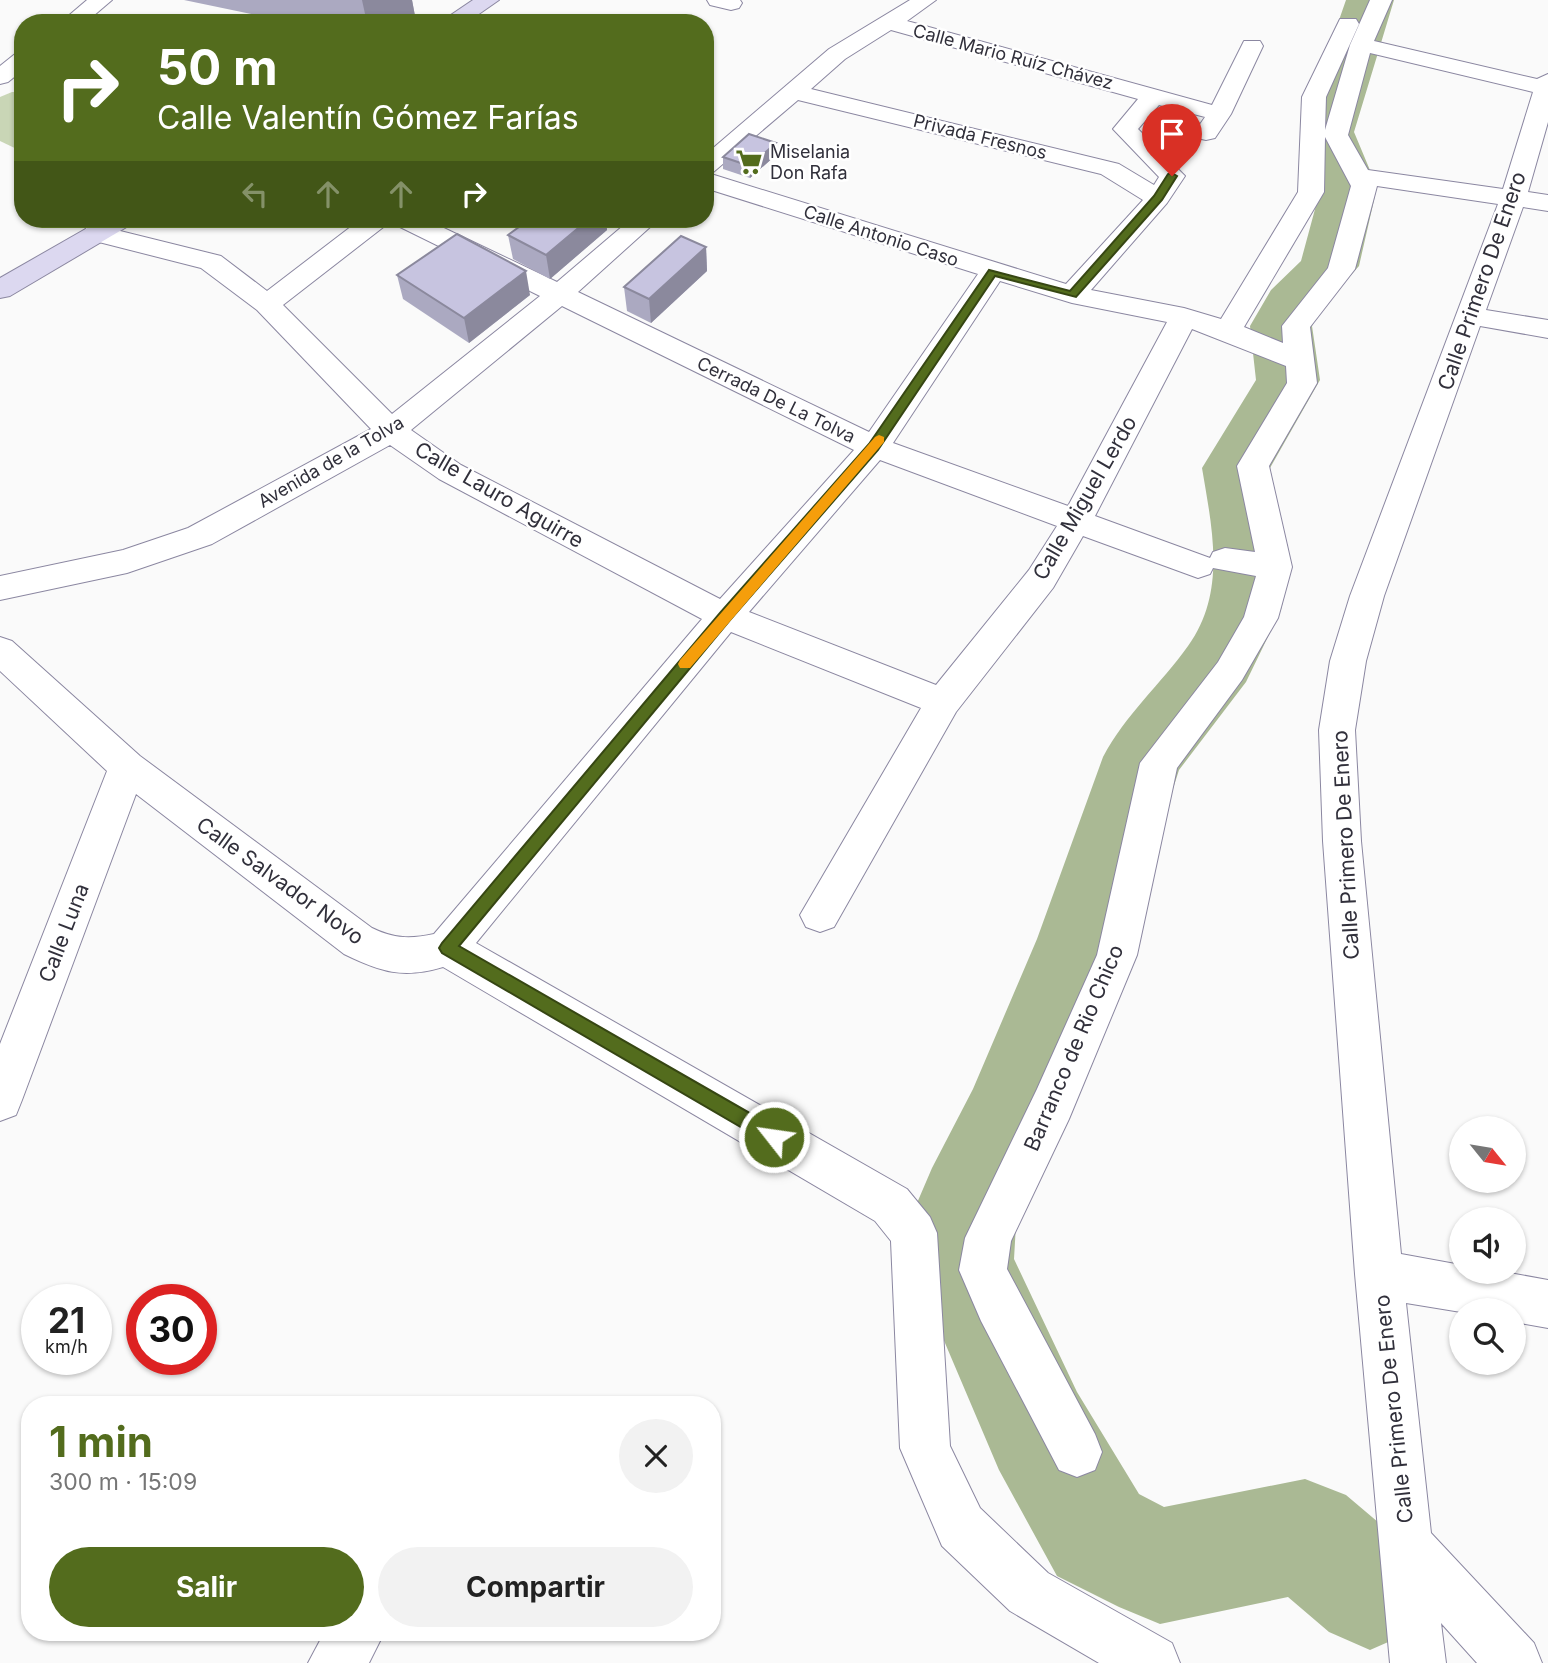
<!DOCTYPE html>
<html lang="es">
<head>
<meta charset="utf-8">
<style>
  body { margin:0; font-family:Inter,sans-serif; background:#f2f2f2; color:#222; height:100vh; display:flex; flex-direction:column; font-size:26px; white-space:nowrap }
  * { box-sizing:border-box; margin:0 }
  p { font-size:23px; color:#767676 }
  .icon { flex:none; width:38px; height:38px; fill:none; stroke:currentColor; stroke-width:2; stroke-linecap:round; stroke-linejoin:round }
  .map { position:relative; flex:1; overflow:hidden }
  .details { position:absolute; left:21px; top:1396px; width:700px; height:245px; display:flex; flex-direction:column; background:#fff; border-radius:28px; box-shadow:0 2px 5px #0004 }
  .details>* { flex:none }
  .banner { position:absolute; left:14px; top:14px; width:700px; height:214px; border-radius:28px; box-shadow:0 2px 5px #0004; background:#536c1d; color:#fff; overflow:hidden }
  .needle { width:46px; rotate:120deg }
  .tools { position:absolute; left:1449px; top:1116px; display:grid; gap:14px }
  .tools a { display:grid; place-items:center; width:77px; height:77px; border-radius:50%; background:#fff; box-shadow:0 2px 5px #0004; font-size:35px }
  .speed { position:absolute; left:21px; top:1284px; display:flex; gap:14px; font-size:35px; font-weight:700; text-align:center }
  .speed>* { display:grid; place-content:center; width:91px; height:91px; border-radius:50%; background:#fff; box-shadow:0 2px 5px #0004; line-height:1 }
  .speed small { font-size:18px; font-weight:400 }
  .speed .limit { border:10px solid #d22; background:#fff; color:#111 }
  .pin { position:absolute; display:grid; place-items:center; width:60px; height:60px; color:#fff; margin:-72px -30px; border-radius:50% 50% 50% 0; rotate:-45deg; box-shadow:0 0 7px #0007 }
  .pin .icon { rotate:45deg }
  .me { position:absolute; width:77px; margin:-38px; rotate:300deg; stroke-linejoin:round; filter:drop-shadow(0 0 5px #0008) }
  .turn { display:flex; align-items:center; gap:24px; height:147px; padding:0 28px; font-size:32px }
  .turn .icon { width:91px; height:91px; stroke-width:2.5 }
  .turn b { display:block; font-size:49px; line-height:60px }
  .lanes { display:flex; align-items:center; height:66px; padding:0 28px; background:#0003; justify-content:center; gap:35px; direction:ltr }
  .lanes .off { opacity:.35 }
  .round { display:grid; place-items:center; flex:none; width:74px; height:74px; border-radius:37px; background:#f2f2f2 }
  .head { display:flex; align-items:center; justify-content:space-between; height:119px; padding:0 28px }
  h1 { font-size:42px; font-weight:700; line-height:52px; color:#536c1d }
  .primary-button { display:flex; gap:14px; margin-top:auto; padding:14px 28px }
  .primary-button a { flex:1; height:80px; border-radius:42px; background:#536c1d; color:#fff; font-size:28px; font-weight:700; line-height:80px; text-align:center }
  .primary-button a+a { background:#f2f2f2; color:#222 }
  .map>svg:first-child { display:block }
</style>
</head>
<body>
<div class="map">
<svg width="1548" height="1663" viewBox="0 0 1548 1663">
  <rect width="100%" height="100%" fill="#fafafa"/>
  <polygon fill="#c9d6b6" points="12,92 23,92 23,152 0,141 0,97"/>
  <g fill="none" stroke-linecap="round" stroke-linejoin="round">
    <path fill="#aab994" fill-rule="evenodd" d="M1346,0H1394L1354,132L1377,187L1359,266L1320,310L1312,326L1320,380L1270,468L1284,534L1287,583L1281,610L1246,682L1179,770L1125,939L1056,1119L1017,1207L1014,1259L1077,1392L1139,1494L1164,1507L1305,1479L1346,1495L1411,1550L1429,1591L1411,1632L1370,1650L1329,1632L1288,1597L1160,1624L1119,1607L1057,1576L999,1470L911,1263L917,1203L932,1168L973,1089L1037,939L1103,757C1125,715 1161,684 1188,646C1227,592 1212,528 1202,468L1256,380L1250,326L1271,290L1301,261L1321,187L1300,132Z"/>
    <g stroke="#8b87a1" stroke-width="2">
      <g id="street">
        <polygon points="87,0 112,0 85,23 60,23"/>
        <polygon points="707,0 740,0 742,3 739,8 731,10 710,5"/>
        <path d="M910,0H936L907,21L1212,105L1244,41H1260L1263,46L1231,114L1215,138L1206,140L1197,138L1194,133L1205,117L1159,105L1138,129L1185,176L1167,203L1091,290L1184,308L1221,319L1298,192L1302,97L1340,19H1356L1359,24L1326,97L1325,130L1350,45L1370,0H1392L1374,41L1537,79L1548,74V122L1528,192L1548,195V211L1523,207L1486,310L1548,320V338L1480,326L1384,596L1366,661L1355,730L1361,841L1401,1254L1461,1265V1272H1504L1548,1280V1328L1514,1322V1311L1461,1312L1406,1303L1431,1533L1534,1643L1542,1663H1477L1441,1623L1446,1663H1390L1355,1274L1323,841L1319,730L1330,661L1350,596L1498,204L1377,186L1355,269L1310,327L1317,383L1269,466L1292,567L1278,618L1242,680L1177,768L1137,955L1069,1119L1011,1241L1007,1269L1095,1434L1102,1452L1095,1470L1077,1477L1059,1470L981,1321L959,1270L965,1238L1037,1089L1097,955L1140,763L1218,662L1244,617L1256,576L1213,568L1210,574L1198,578L1083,536L1053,588L956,712L834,927L820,932L806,927L800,915L921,708L731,632L476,943L907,1189L930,1217L937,1233L950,1446L980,1508L1048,1573L1172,1643L1180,1663H1099L1010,1611L942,1546L900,1448L891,1241L875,1221L443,967C403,979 381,972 344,954L136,794L22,1100L16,1115L0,1121V1044L107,771L0,671V637L12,641L140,756L372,928C394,939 411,939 434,934L702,619L439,479L390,445L212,544L127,573L0,600V576L123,550L188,528L371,429L257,310L201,268L87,239L83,233L87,227L96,225L221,256L267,291L361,219H390L386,225L283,305L392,414L540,296L396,225L392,219H425L557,282L631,219H659L578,292L869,432L978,274L705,188V155L829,49ZM891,30L1138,99L1113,129L1159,177L1154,185L1119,164L811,89L845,59ZM1370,53L1533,92L1503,189L1368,170L1348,135ZM798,100L1101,174L1143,200L1066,284L711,174ZM1325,137L1351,186L1328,268L1282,326L1283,343L1244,327L1324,192ZM1000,281L1072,303L1167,322L1068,506L893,443ZM562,306L854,450L720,599L461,465L411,430ZM1192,329L1286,366L1287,383L1237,466L1255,552L1225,548L1213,552L1210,558L1095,516ZM880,460L1057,526L1029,570L936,685L749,612Z"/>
        <polygon points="23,52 23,70 8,82 0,84 0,66 15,54"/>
        <polygon points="324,1633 384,1633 369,1663 308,1663"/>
      </g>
    </g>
    <g stroke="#8b87a1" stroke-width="2">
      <g id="secondary">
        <polygon points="473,0 499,0 466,23 439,23"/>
        <polygon points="103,219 134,219 130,225 10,296 0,298 0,278"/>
      </g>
    </g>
    <use href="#street" fill="#fff" fill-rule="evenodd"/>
    <use href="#secondary" fill="#dcd8f0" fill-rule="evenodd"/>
  </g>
  <g fill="#aba9c1">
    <polygon points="184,0 412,0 415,16 401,23 295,23"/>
    <polygon points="776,143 776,155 750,178 723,169 723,157"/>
    <polygon points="530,219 606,219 607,230 550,279 513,259 508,235"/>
    <polygon points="706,247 707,271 651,323 627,311 624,287"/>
    <polygon points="397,275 530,295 469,343 403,299"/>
  </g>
  <g fill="#8b899d">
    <polygon points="362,0 412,0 415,16 401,23 367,23"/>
    <polygon points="776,143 776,155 750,178 750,166"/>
    <polygon points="589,219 606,219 607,230 550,279 546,255"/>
    <polygon points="706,247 707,271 651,323 649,299"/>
    <polygon points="526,271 530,295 469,343 464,318"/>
  </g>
  <g fill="#c7c4e0" stroke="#8b899d" stroke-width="2">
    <polygon points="749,134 776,143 750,166 723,157"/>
    <polygon points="530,219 589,219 546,255 508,235"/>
    <polygon points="457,234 526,271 464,318 397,275"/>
    <polygon points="681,236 706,247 649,299 624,287"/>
  </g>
  <polygon fill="#536c1d" stroke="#364613" stroke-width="2" points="1172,173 1177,176 1162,200 1076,297 995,276 878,450 730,620 459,946 781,1131 783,1137 781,1143 774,1146 768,1143 442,953 439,948 442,943 720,613 869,444 989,270 1070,291 1154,196 1168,174"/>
  <polygon fill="#f59e0b" points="879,435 884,437 884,442 690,668 680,668 678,664 680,660 875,437"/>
  <defs>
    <g id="supermarket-bare" transform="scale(2.1)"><path d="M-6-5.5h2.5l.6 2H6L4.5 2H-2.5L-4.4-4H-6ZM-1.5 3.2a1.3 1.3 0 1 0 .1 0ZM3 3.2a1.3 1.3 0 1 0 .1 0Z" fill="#536c1d" stroke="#fff" stroke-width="2.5" paint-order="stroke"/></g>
  </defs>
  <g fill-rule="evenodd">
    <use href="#supermarket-bare" x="749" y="162"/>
  </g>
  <g text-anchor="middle" stroke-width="5" stroke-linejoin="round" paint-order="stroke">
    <g font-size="18" fill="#31303b" stroke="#fff">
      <text transform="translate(1013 57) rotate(15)" y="6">Calle Mario Ruíz Chávez</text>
      <text transform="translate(980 137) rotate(14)" y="6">Privada Fresnos</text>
      <text transform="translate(881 236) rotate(18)" y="6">Calle Antonio Caso</text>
      <text transform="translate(776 400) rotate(26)" y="6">Cerrada De La Tolva</text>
      <text transform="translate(331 462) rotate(-30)" y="6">Avenida de la Tolva</text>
    </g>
    <g font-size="18" fill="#31303b" stroke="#fff" text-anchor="start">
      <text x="770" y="158">Miselania<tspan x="770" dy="21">Don Rafa</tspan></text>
    </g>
    <g font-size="21" fill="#31303b" stroke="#fff">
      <text transform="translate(1482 281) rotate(-71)" y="7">Calle Primero De Enero</text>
      <text transform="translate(499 495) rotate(30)" y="7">Calle Lauro Aguirre</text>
      <text transform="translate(1085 498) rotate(-60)" y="7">Calle Miguel Lerdo</text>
      <text transform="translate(1346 845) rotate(-93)" y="7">Calle Primero De Enero</text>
      <text transform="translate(280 881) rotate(36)" y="7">Calle Salvador Novo</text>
      <text transform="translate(64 933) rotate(-69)" y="7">Calle Luna</text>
      <text transform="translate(1074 1048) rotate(-67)" y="7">Barranco de Rio Chico</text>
      <text transform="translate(1394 1409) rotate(-96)" y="7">Calle Primero De Enero</text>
    </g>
  </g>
</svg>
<div class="tools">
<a><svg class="needle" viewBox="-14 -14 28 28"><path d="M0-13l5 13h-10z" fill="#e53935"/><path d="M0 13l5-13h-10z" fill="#767676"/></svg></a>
<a><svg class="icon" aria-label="sound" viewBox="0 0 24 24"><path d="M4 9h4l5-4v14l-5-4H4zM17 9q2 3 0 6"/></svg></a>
<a><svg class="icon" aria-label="search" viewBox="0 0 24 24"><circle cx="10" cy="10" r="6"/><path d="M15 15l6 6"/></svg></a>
</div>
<div class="speed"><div>21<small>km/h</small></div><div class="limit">30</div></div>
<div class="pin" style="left:1172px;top:176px;background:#d93025"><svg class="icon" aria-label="arrive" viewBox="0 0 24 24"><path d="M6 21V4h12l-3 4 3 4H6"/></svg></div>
<svg class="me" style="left:774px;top:1137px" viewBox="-20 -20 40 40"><circle r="17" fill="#536c1d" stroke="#fff" stroke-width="3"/><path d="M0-11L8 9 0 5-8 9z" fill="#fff"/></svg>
<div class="banner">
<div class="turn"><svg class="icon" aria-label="right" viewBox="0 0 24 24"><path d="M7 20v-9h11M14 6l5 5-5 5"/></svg><div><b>50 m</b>Calle Valentín Gómez Farías</div></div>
<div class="lanes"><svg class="icon off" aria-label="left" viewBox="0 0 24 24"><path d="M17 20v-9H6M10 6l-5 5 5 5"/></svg><svg class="icon off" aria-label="ahead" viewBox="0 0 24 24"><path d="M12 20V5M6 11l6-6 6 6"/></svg><svg class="icon off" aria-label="ahead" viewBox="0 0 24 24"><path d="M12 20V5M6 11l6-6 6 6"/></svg><svg class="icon" aria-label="right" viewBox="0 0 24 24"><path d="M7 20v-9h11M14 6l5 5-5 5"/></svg></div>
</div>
<section class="details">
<div class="head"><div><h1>1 min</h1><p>300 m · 15:09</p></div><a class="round"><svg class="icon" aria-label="close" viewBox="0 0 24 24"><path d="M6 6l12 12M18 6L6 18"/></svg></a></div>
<div class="primary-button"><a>Salir</a><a>Compartir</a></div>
</section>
</div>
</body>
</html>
